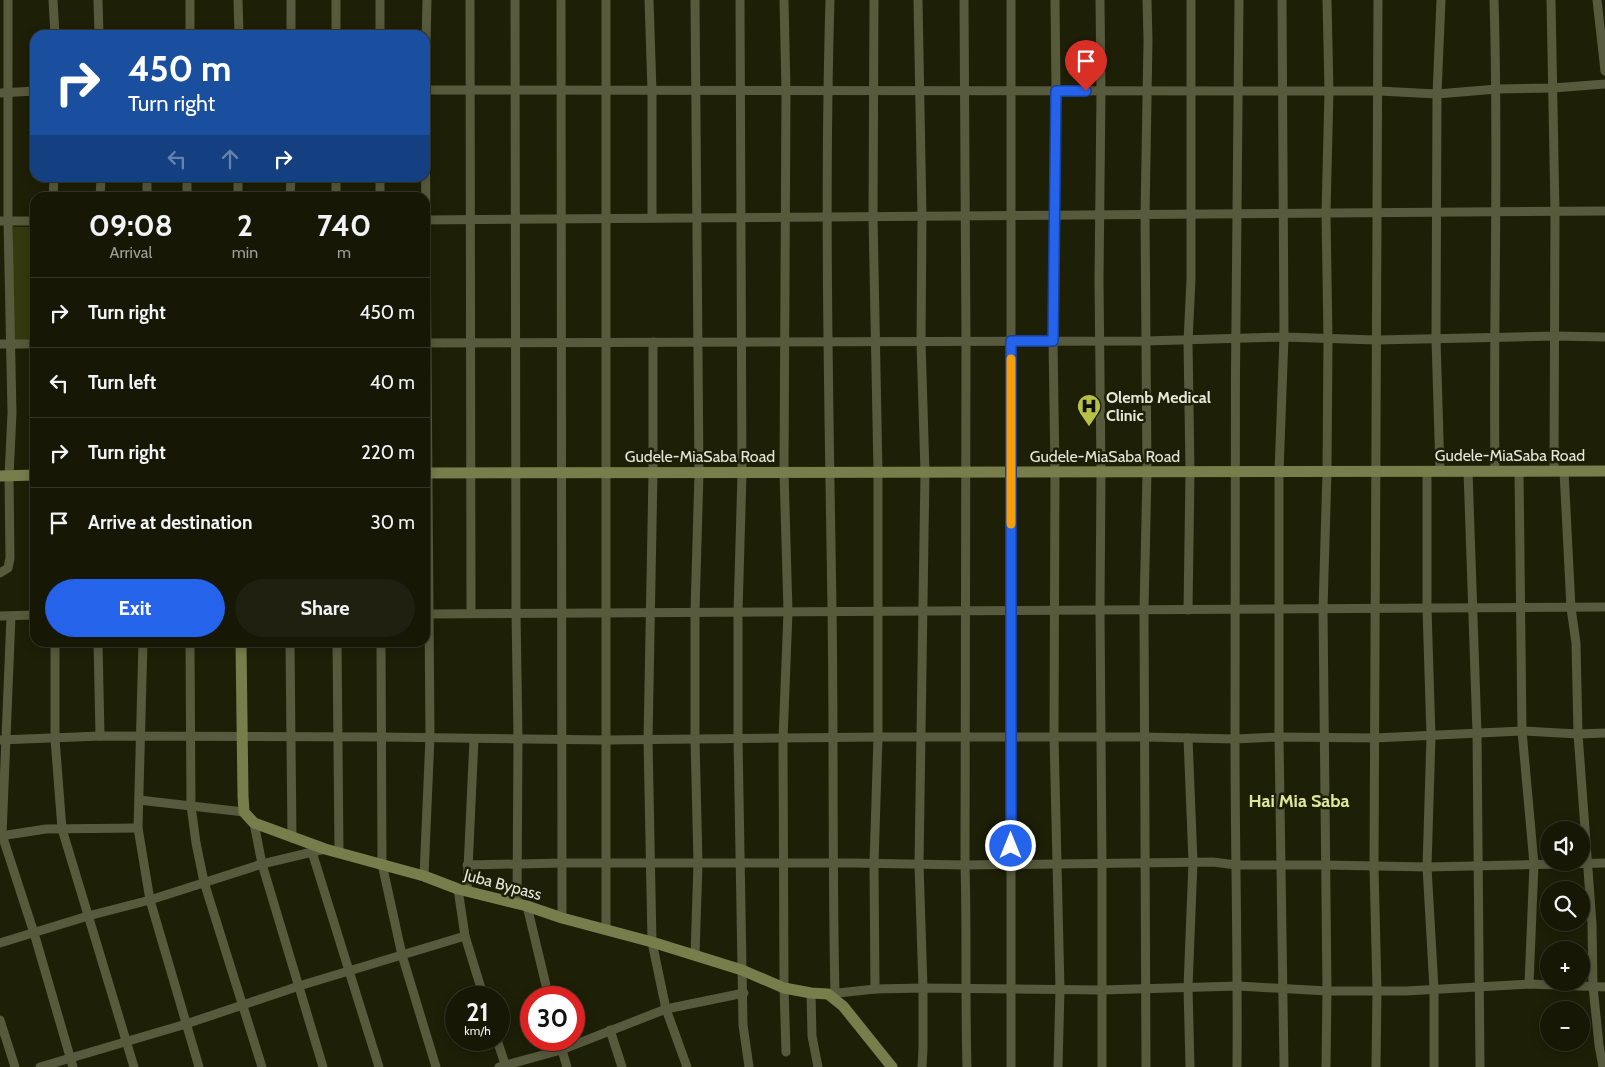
<!DOCTYPE html>
<html lang="en">
<head>
<meta charset="utf-8">
<style>
  body { margin:0; font-family:Cabin,sans-serif; background:#1f200f; color:#f1f3f6; height:100vh; display:flex; flex-direction:column; font-size:19px; white-space:nowrap }
  * { box-sizing:border-box; margin:0 }
  p { font-size:16px; color:#9e9f9a }
  .icon { flex:none; width:28px; height:28px; fill:none; stroke:currentColor; stroke-width:2; stroke-linecap:round; stroke-linejoin:round }
  .map { position:relative; flex:1; overflow:hidden }
  .details { position:absolute; left:30px; top:192px; width:400px; height:455px; display:flex; flex-direction:column; background:#161705; border-radius:15px; box-shadow:0 2px 12px #0003,0 0 0 1px #353627 }
  .details>* { flex:none }
  .banner { position:absolute; left:30px; top:30px; width:400px; height:152px; border-radius:15px; box-shadow:0 2px 12px #0003,0 0 0 1px #353627; background:#1a4fa0; color:#fff; overflow:hidden }
  .fabs { position:absolute; left:1540px; top:821px; display:grid; gap:10px }
  .fabs a { display:grid; place-items:center; width:50px; height:50px; border-radius:50%; background:#161705; box-shadow:0 2px 12px #0003,0 0 0 1px #353627; font-size:25px }
  .speed { position:absolute; left:445px; top:986px; display:flex; gap:10px; font-size:25px; font-weight:700; text-align:center }
  .speed>* { display:grid; place-content:center; width:65px; height:65px; border-radius:50%; background:#161705; box-shadow:0 2px 12px #0003,0 0 0 1px #353627; line-height:1 }
  .speed small { font-size:12px; font-weight:400 }
  .speed .limit { border:8px solid #d22; background:#fff; color:#111 }
  .pin { position:absolute; display:grid; place-items:center; width:42px; height:42px; color:#fff; margin:-51px -21px; border-radius:50% 50% 50% 0; rotate:-45deg; box-shadow:0 0 5px #0007 }
  .pin .icon { rotate:45deg }
  .me { position:absolute; width:55px; margin:-28px; rotate:0deg; stroke-linejoin:round; filter:drop-shadow(0 0 4px #0008) }
  .turn { display:flex; align-items:center; gap:18px; height:105px; padding:0 15px; font-size:22px }
  .turn .icon { width:65px; height:65px; stroke-width:2.5 }
  .turn b { display:block; font-size:35px; line-height:42px }
  .lanes { display:flex; align-items:center; height:48px; padding:0 15px; background:#0003; justify-content:center; gap:25px; direction:ltr }
  .lanes .off { opacity:.35 }
  .eta { display:flex; justify-content:space-evenly; align-items:center; height:85px; text-align:center }
  .eta b { font-size:30px; font-weight:700; line-height:35px }
  .action { display:flex; gap:10px; margin-top:auto; padding:10px 15px }
  .action a { flex:1; height:58px; border-radius:30px; background:#2563eb; color:#fff; font-size:20px; font-weight:700; line-height:58px; text-align:center }
  .action a+a { background:#1f200f; color:#f1f3f6 }
  ul { padding:0; list-style:none }
  li { display:flex; align-items:center; gap:15px; height:70px; padding:0 15px; border-top:1px solid #353627 }
  li div { flex:1 }
  li b { display:block; font-size:19px }
  li em { font-style:normal }
  .map>svg:first-child { display:block }
</style>
</head>
<body>
<div class="map">
<svg width="1605" height="1067" viewBox="0 0 1605 1067">
  <rect width="100%" height="100%" fill="#1d1f07"/>
  <polygon fill="#35390e" points="13,227 35,227 35,342 13,341"/>
  <g fill="none" stroke-linecap="round" stroke-linejoin="round">
    <g stroke="#575a3c" stroke-width="9">
      <polyline points="53,0 55,35"/>
      <polyline points="98,0 99,35"/>
      <polyline points="238,0 239,35"/>
      <polyline points="291,0 291,35"/>
      <polyline points="336,0 336,35"/>
      <polyline points="470,0 471,613"/>
      <polyline points="515,0 516,612 518,738 517,904"/>
      <polyline points="561,0 562,918"/>
      <polyline points="606,0 606,930"/>
      <polyline points="649,0 652,91 652,218"/>
      <polyline points="695,0 699,473 695,611 695,739 698,863 695,955"/>
      <polyline points="740,0 742,474 738,612 738,738 743,1025 749,1067"/>
      <polyline points="784,0 786,91 784,472 788,612 783,739 784,988 786,1052"/>
      <path d="M830,0C824,203 829,406 832,609C834,737 832,865 835,994"/>
      <polyline points="874,0 873,217 878,472 878,737 874,864 875,989"/>
      <polyline points="918,0 922,216 921,342 925,472 919,864 923,988 923,1049 922,1067"/>
      <path d="M964,0L966,342L965,865C967,932 965,1000 967,1067"/>
      <polyline points="1011,0 1011,1067"/>
      <polyline points="1055,0 1056,91 1053,341 1055,472 1054,737 1060,989 1058,1067"/>
      <polyline points="1100,0 1101,91 1099,280 1101,472 1100,611 1102,864 1102,1067"/>
      <polyline points="1282,0 1284,337 1279,472 1279,737 1284,1067"/>
      <path d="M1494,0C1499,157 1493,314 1495,471"/>
      <polyline points="1551,0 1555,212 1554,471"/>
      <polyline points="1597,0 1605,71"/>
      <polyline points="190,35 190,0"/>
      <polyline points="380,35 380,0"/>
      <polyline points="425,86 427,0"/>
      <polyline points="425,90 1283,91 1379,91 1437,94 1497,89 1553,88 1605,84"/>
      <polyline points="0,93 35,91"/>
      <polyline points="147,178 147,198"/>
      <polyline points="336,178 336,198"/>
      <polyline points="380,178 380,198"/>
      <polyline points="53,198 54,178"/>
      <polyline points="100,198 101,178"/>
      <polyline points="187,198 187,178"/>
      <polyline points="238,198 238,178"/>
      <polyline points="290,198 291,178"/>
      <polyline points="425,220 1605,211"/>
      <polyline points="0,221 35,221"/>
      <polyline points="653,342 653,473 648,740 652,942 666,1009 687,1067"/>
      <polyline points="425,343 1146,341 1284,337 1376,340 1554,336 1605,337"/>
      <polyline points="0,344 35,344"/>
      <polyline points="1427,471 1427,609 1431,736 1427,867 1434,989 1434,1067"/>
      <polyline points="1440,471 1436,339 1437,94 1441,0"/>
      <polyline points="1468,471 1477,733 1480,1067"/>
      <polyline points="1519,471 1522,731 1534,864 1529,984"/>
      <polyline points="1564,471 1571,608 1576,643 1578,734 1592,924 1593,987 1599,1045 1603,1067"/>
      <polyline points="0,573 8,568 10,558 9,476 12,413 8,221 8,0"/>
      <polyline points="1188,610 1190,472 1188,341 1191,280 1191,0"/>
      <polyline points="425,614 1605,607"/>
      <polyline points="0,616 35,615"/>
      <polyline points="11,616 2,835 34,933 73,1067"/>
      <polyline points="55,642 55,739 62,829 134,1067"/>
      <polyline points="98,642 100,736"/>
      <polyline points="143,642 138,828 150,900 199,1067"/>
      <polyline points="190,642 191,806 196,843 204,882 262,1067"/>
      <polyline points="290,642 292,838"/>
      <polyline points="337,642 339,853"/>
      <polyline points="381,642 382,864 402,955 436,1067"/>
      <polyline points="1188,738 1193,862 1188,987 1190,1067"/>
      <polyline points="0,740 100,736 381,737 606,740 878,737 1144,737 1235,739 1279,737 1375,738 1522,731 1578,734 1605,733"/>
      <polyline points="139,800 244,812"/>
      <polyline points="254,823 262,864 323,1067"/>
      <polyline points="0,836 46,829 138,828"/>
      <polyline points="312,852 379,1067"/>
      <polyline points="467,865 563,863 853,863 965,865 1213,862 1236,865 1326,865 1427,867 1605,863"/>
      <polyline points="424,876 430,737 425,101"/>
      <polyline points="458,889 465,936 484,998"/>
      <polyline points="467,890 474,739"/>
      <polyline points="527,906 549,998"/>
      <polyline points="0,943 88,916 150,900 262,864 325,849"/>
      <polyline points="811,993 812,1036 818,1067"/>
      <polyline points="829,994 875,989 923,988 1101,990 1238,986 1327,991 1406,991 1529,984 1605,987"/>
      <polyline points="0,1020 15,1067"/>
      <polyline points="610,1030 622,1067"/>
      <polyline points="497,1040 506,1067"/>
      <polyline points="559,1040 567,1067"/>
      <polyline points="40,1067 186,1024 299,986 465,936"/>
      <polyline points="499,1067 561,1050 666,1009 744,993"/>
      <polyline points="1146,1067 1144,610 1147,472 1145,215 1148,40 1147,0"/>
      <path d="M1237,1067C1238,958 1235,849 1235,740C1234,493 1236,247 1239,0"/>
      <polyline points="1326,1067 1327,991 1323,609 1327,472 1328,338 1326,213 1329,91 1327,0"/>
      <polyline points="1376,1067 1377,990 1374,867 1378,0"/>
    </g>
    <g stroke="#777d4b" stroke-width="11">
      <polyline points="425,473 1605,471"/>
      <polyline points="0,476 35,475"/>
      <polyline points="241,642 243,796 244,812 254,823 325,849 424,876 458,889 527,906 562,918 652,942 742,970 784,988 811,993 828,994 843,1006 892,1067"/>
    </g>
  </g>
  <g fill="none" stroke-linecap="round" stroke-linejoin="round">
    <g stroke="#184099" stroke-width="12">
      <polyline id="route" points="1011,846 1011,341 1053,341 1056,91 1086,91"/>
    </g>
    <use href="#route" stroke="#2563eb" stroke-width="9"/>
    <polyline stroke="#f59e0b" stroke-width="9" points="1011,359 1011,524"/>
  </g>
  <defs>
    <g id="hospital-pin" transform="scale(1.25)"><path d="M0 17L-7.5 6A9.5 9.5 0 1 1 7.5 6Z" fill="#b7c148" stroke="#1d1f07"/><path d="M-5-5h3v3.5h4V-5h3V5h-3V1.5h-4V5h-3Z" fill="#111"/></g>
  </defs>
  <g fill-rule="evenodd">
    <use href="#hospital-pin" x="1089" y="406"/>
  </g>
  <g text-anchor="middle" stroke-width="5" stroke-linejoin="round" paint-order="stroke">
    <g font-size="16" font-weight="bold" fill="#e5e7d8" stroke="#1d1f07" text-anchor="start">
      <text x="1106" y="403">Olemb Medical<tspan x="1106" dy="18">Clinic</tspan></text>
    </g>
    <g font-size="16" fill="#e5e7d8" stroke="#1d1f07">
      <text x="1510" y="461">Gudele-MiaSaba Road</text>
      <text x="700" y="462">Gudele-MiaSaba Road</text>
      <text x="1105" y="462">Gudele-MiaSaba Road</text>
      <text transform="translate(503 884) rotate(15)" y="6">Juba Bypass</text>
    </g>
    <g font-size="18" font-weight="bold" fill="#dee799" stroke="#1d1f07">
      <text x="1299" y="807">Hai Mia Saba</text>
    </g>
  </g>
</svg>
<div class="fabs">
<a><svg class="icon" aria-label="sound" viewBox="0 0 24 24"><path d="M4 9h4l5-4v14l-5-4H4zM17 9q2 3 0 6"/></svg></a>
<a><svg class="icon" aria-label="search" viewBox="0 0 24 24"><circle cx="10" cy="10" r="6"/><path d="M15 15l6 6"/></svg></a>
<a>+</a>
<a>−</a>
</div>
<div class="speed"><div>21<small>km/h</small></div><div class="limit">30</div></div>
<div class="pin" style="left:1086px;top:91px;background:#d93025"><svg class="icon" aria-label="arrive" viewBox="0 0 24 24"><path d="M6 21V4h12l-3 4 3 4H6"/></svg></div>
<svg class="me" style="left:1011px;top:846px" viewBox="-20 -20 40 40"><circle r="17" fill="#2563eb" stroke="#fff" stroke-width="3"/><path d="M0-11L8 9 0 5-8 9z" fill="#fff"/></svg>
<div class="banner">
<div class="turn"><svg class="icon" aria-label="right" viewBox="0 0 24 24"><path d="M7 20v-9h11M14 6l5 5-5 5"/></svg><div><b>450 m</b>Turn right</div></div>
<div class="lanes"><svg class="icon off" aria-label="left" viewBox="0 0 24 24"><path d="M17 20v-9H6M10 6l-5 5 5 5"/></svg><svg class="icon off" aria-label="ahead" viewBox="0 0 24 24"><path d="M12 20V5M6 11l6-6 6 6"/></svg><svg class="icon" aria-label="right" viewBox="0 0 24 24"><path d="M7 20v-9h11M14 6l5 5-5 5"/></svg></div>
</div>
<section class="details">
<div class="eta">
<div><b>09:08</b><p>Arrival</p></div>
<div><b>2</b><p>min</p></div>
<div><b>740</b><p>m</p></div>
</div>
<ul>
<li><svg class="icon" aria-label="right" viewBox="0 0 24 24"><path d="M7 20v-9h11M14 6l5 5-5 5"/></svg><div><b>Turn right</b></div><em>450 m</em></li>
<li><svg class="icon" aria-label="left" viewBox="0 0 24 24"><path d="M17 20v-9H6M10 6l-5 5 5 5"/></svg><div><b>Turn left</b></div><em>40 m</em></li>
<li><svg class="icon" aria-label="right" viewBox="0 0 24 24"><path d="M7 20v-9h11M14 6l5 5-5 5"/></svg><div><b>Turn right</b></div><em>220 m</em></li>
<li><svg class="icon" aria-label="arrive" viewBox="0 0 24 24"><path d="M6 21V4h12l-3 4 3 4H6"/></svg><div><b>Arrive at destination</b></div><em>30 m</em></li>
</ul>
<div class="action"><a>Exit</a><a>Share</a></div>
</section>
</div>
</body>
</html>
